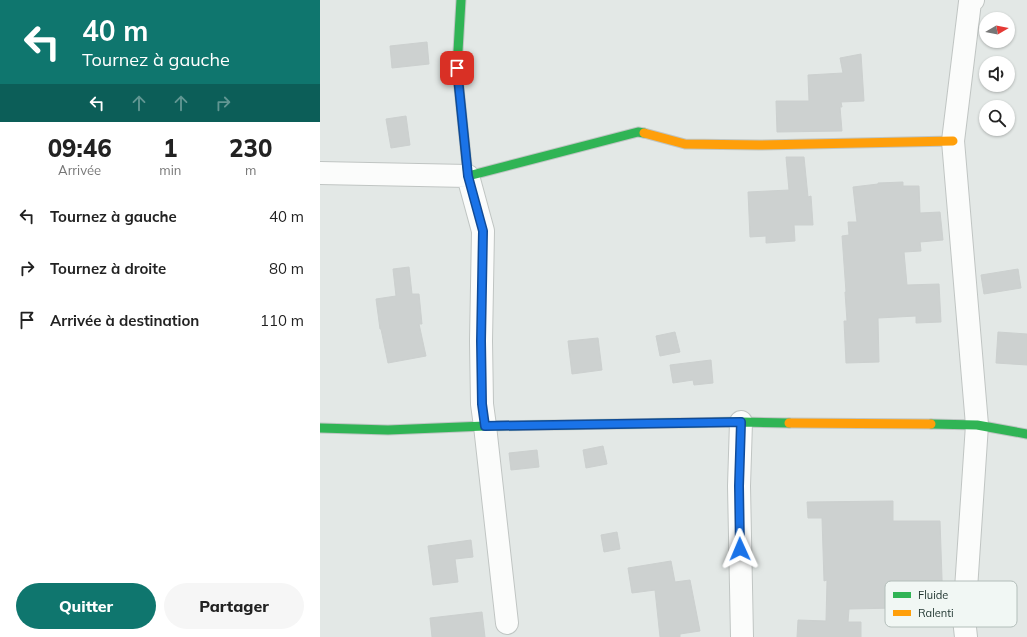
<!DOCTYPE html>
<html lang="fr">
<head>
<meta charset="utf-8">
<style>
  body { margin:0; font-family:Mulish,sans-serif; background:#f6f6f6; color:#222; height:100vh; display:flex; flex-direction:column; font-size:15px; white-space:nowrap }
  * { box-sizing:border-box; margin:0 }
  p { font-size:13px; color:#767676 }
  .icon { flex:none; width:22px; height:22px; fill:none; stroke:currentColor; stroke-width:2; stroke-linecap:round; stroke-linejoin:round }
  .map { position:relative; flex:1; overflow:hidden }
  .details { display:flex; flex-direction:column; background:#fff; width:320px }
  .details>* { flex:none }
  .hud { background:#0f766e; color:#fff; overflow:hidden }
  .needle { width:26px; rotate:80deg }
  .tools { position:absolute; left:659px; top:12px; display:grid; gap:8px }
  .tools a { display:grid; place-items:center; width:36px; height:36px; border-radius:50%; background:#fff; box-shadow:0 1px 3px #0004; font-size:20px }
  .pin { position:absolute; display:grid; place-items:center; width:34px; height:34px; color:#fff; margin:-17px; border-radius:8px; box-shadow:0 2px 6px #0006 }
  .me { position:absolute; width:44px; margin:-22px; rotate:359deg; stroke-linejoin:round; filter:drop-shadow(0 0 3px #0008) }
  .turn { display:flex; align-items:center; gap:14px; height:84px; padding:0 16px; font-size:18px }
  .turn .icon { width:52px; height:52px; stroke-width:2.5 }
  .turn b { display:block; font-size:28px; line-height:34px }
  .lanes { display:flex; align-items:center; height:38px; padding:0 16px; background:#0003; justify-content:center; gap:20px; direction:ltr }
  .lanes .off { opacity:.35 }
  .eta { display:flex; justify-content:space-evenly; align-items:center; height:68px; text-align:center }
  .eta b { font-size:24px; font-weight:800; line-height:28px }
  .cta { display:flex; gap:8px; margin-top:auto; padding:8px 16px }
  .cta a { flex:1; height:46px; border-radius:24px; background:#0f766e; color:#fff; font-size:16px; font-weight:800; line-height:46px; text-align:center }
  .cta a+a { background:#f6f6f6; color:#222 }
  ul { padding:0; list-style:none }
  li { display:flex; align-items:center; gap:12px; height:52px; padding:0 16px }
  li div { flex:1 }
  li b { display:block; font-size:15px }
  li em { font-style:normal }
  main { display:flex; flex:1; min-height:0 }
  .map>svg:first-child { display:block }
</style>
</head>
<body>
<main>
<section class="details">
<div class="hud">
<div class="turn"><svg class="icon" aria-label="left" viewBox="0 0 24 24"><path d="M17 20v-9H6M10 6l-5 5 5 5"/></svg><div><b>40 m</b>Tournez à gauche</div></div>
<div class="lanes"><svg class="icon" aria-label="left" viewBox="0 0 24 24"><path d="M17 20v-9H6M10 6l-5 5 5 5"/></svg><svg class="icon off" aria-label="ahead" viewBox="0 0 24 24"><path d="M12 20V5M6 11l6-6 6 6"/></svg><svg class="icon off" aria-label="ahead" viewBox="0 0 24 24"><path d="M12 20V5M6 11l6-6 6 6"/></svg><svg class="icon off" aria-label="right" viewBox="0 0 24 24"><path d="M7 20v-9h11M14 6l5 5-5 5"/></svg></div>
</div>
<div class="eta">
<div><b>09:46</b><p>Arrivée</p></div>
<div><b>1</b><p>min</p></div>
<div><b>230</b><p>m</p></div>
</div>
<ul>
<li><svg class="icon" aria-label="left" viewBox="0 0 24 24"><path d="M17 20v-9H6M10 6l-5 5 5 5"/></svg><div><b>Tournez à gauche</b></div><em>40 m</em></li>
<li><svg class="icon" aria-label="right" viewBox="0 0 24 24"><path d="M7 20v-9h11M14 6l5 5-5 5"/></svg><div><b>Tournez à droite</b></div><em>80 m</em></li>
<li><svg class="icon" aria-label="arrive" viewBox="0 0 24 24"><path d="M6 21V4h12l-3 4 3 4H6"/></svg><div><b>Arrivée à destination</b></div><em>110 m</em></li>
</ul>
<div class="cta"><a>Quitter</a><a>Partager</a></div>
</section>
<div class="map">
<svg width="707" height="637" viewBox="0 0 707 637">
  <rect width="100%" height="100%" fill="#e3e8e6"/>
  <g fill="#cdd1d0" stroke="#ccd0cf">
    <polygon points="107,42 109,64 72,68 70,46"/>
    <polygon points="541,54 544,101 521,102 522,107 520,107 522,131 457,132 456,101 489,101 488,75 523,73 520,58"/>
    <polygon points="86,116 90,145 71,148 66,119"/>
    <polygon points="466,157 484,157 488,197 491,196 493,225 474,225 475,241 446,243 446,236 430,237 428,192 469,190"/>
    <polygon points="583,182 583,186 599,186 600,213 620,212 623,240 600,242 601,251 584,252 587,285 619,284 621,322 596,323 596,316 558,318 559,362 526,363 524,321 527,321 525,292 526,292 522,236 529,235 528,222 537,222 533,187 558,184 558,183"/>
    <polygon points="89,267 92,294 99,294 102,324 99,324 106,356 68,363 61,329 60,329 56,299 76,296 73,269"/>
    <polygon points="698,269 701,288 664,294 661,275"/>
    <polygon points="355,332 360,352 340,356 336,336"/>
    <polygon points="678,332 707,334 707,365 676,363"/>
    <polygon points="278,338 282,370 252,374 248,341"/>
    <polygon points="391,360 393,383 374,385 373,380 353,383 350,365"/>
    <polygon points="283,446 287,464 266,468 263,450"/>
    <polygon points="217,450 219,467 191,470 189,453"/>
    <polygon points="573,501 573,521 620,521 623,607 529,609 528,622 541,622 541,637 477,637 478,620 506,621 507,580 504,581 502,518 488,518 487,502"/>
    <polygon points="297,532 300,549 284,552 281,535"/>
    <polygon points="151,540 153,557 135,559 138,582 113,585 108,546"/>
    <polygon points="351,561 355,582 370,580 380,631 360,634 360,637 340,637 335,590 312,593 308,568"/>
    <polygon points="162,612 165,637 112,637 110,618"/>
  </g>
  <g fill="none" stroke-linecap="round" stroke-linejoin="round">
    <g stroke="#c0c5c3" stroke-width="24">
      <g id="street">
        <polyline points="0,173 148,176 163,231 161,341 162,404 165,426 187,623"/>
        <polyline points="421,422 419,486 422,637"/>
        <polyline points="646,637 644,619 657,425 633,141 650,2 653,0"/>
      </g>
    </g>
    <g stroke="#bfc5c3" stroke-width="11">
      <g id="fast">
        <polyline points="141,0 137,68 148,176 318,132 324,133"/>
        <polyline points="611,424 657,425 707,434"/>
        <polyline points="0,428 68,430 165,426 421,422 469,423"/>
      </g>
    </g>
    <g stroke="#bfc5c3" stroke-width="11">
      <g id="slow">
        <polyline points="324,133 365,144 439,145 633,141"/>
        <polyline points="469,423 611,424"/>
      </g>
    </g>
    <use href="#street" stroke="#fbfcfb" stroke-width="22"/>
    <use href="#fast" stroke="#30b455" stroke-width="9"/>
    <use href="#slow" stroke="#ff9f0a" stroke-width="9"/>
  </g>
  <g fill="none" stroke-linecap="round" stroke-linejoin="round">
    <g stroke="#114b97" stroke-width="10">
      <polyline id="route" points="137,68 148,176 163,231 161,341 162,404 165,426 421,422 419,486 420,549"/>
    </g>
    <use href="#route" stroke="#1a73e8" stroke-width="7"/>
  </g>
  <rect x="565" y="581" width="132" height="46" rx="6" fill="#f1f7f4" stroke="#b3beba" stroke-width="1"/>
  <rect x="573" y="592" width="18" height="6" fill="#30b455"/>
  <rect x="573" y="610" width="18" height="6" fill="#ff9f0a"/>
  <g font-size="11" fill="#233833">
    <text x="598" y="599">Fluide</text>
    <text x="598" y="617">Ralenti</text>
  </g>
</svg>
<div class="tools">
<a><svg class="needle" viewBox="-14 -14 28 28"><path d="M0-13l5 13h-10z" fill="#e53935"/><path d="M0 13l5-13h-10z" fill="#767676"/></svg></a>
<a><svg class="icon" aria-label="sound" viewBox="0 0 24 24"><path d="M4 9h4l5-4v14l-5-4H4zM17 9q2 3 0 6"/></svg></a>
<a><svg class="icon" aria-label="search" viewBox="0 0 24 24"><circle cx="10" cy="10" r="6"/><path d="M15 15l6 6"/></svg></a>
</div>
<div class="pin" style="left:137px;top:68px;background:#d93025"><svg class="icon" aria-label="arrive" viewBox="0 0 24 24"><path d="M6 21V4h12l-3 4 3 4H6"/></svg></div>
<svg class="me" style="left:420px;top:549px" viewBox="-20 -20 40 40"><path d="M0-17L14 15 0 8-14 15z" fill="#1a73e8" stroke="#fff" stroke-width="4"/></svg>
</div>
</main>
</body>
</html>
